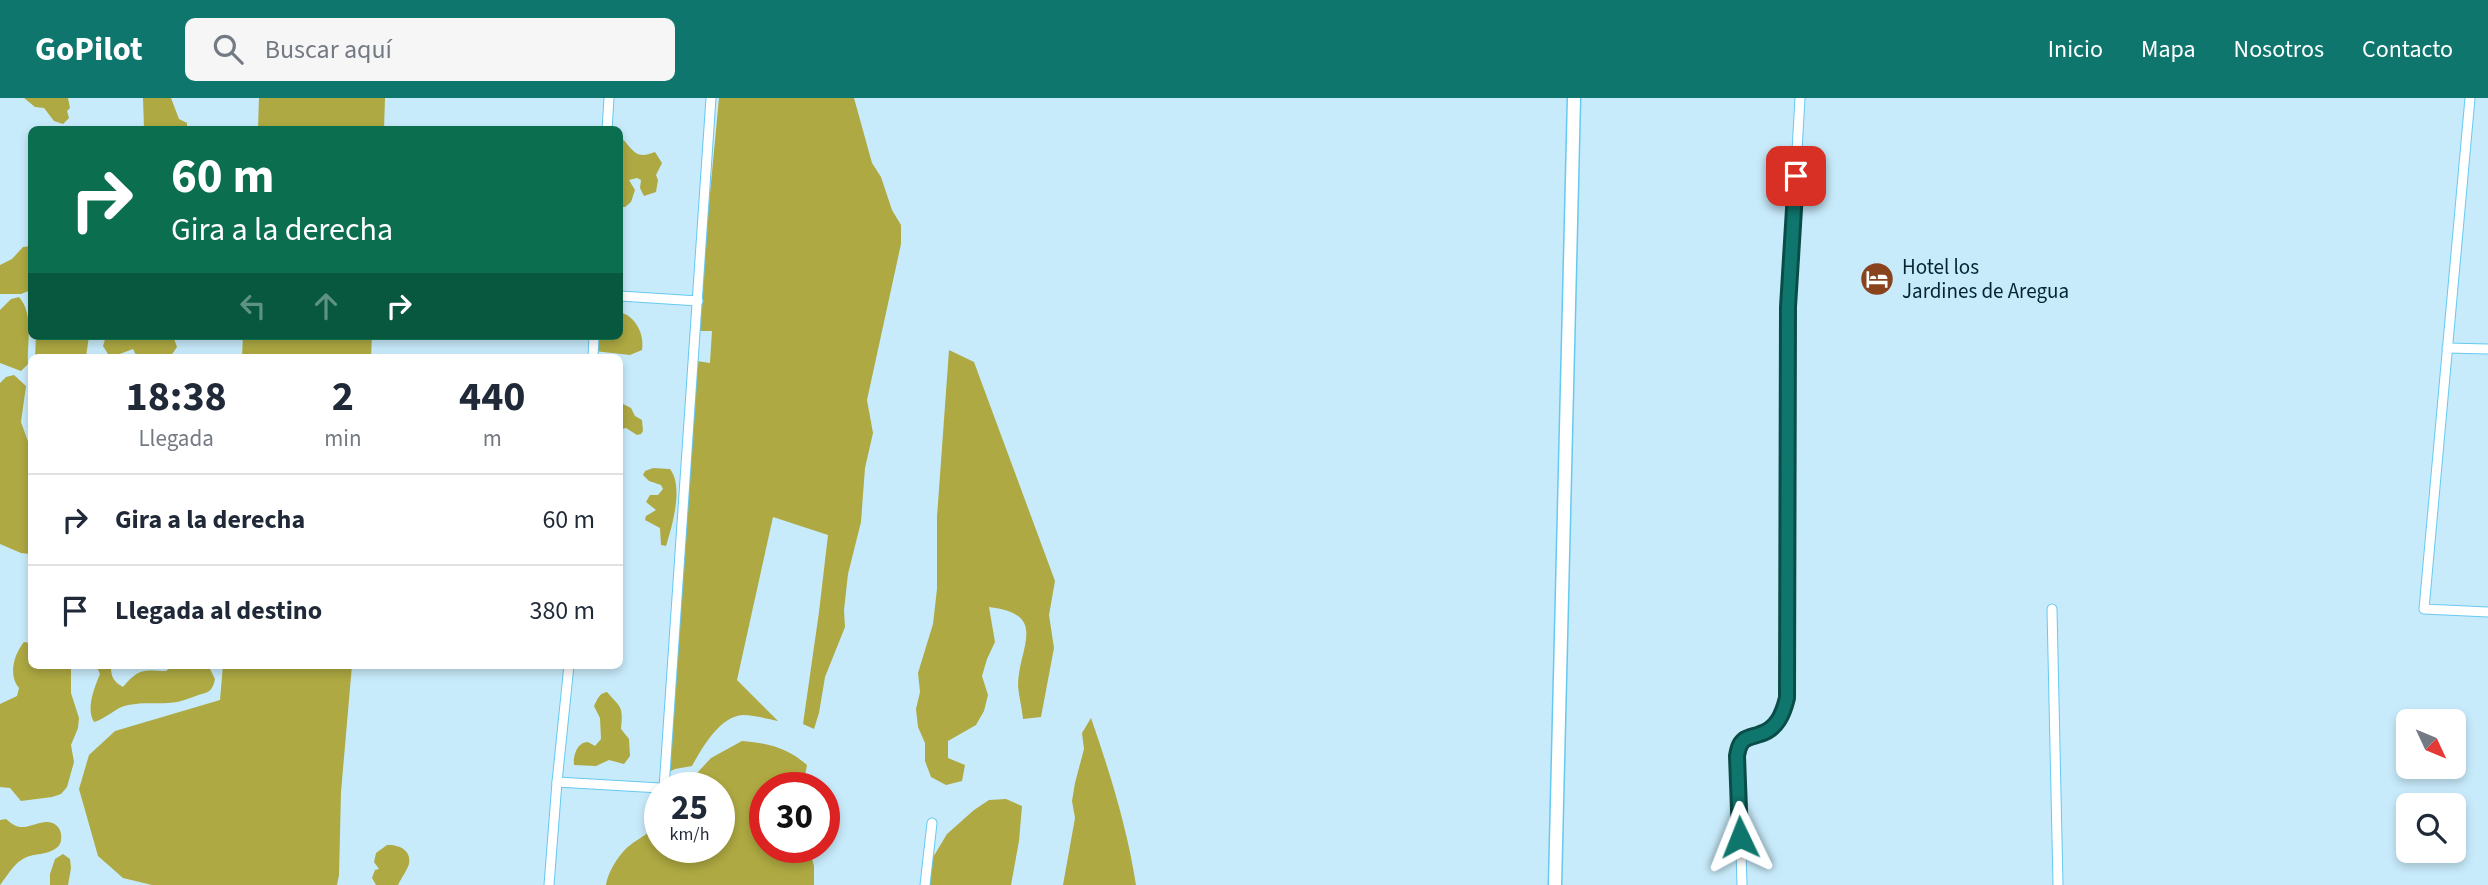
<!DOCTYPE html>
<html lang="es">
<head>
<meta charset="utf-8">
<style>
  body { margin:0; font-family:"Source Sans 3",sans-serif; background:#f6f6f7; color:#1f2937; height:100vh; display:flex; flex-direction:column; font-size:26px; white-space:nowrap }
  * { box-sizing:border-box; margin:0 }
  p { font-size:23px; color:#747a83 }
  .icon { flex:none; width:38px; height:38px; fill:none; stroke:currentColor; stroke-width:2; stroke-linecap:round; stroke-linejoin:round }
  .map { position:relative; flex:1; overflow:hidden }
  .drawer { position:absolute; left:28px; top:256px; width:595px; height:315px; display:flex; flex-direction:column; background:#fff; border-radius:10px; box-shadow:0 4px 10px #0003 }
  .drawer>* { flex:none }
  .guide { position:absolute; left:28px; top:28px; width:595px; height:214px; border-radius:10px; box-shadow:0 4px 10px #0003; background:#0b6e4f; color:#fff; overflow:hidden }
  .needle { width:46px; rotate:134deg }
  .tools { position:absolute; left:2396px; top:611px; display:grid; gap:14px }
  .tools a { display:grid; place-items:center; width:70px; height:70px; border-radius:10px; background:#fff; box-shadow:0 4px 10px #0003; font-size:35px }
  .speed { position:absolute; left:644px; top:674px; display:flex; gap:14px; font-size:35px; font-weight:700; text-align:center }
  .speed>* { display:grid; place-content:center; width:91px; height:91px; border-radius:50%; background:#fff; box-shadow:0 4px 10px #0003; line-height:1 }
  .speed small { font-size:18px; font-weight:400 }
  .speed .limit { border:10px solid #d22; background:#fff; color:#111 }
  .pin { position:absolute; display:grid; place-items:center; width:60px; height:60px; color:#fff; margin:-30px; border-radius:14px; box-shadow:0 4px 10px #0006 }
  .me { position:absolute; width:77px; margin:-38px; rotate:358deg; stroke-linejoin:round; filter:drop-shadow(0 0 5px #0008) }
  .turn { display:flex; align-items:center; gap:24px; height:147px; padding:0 28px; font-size:32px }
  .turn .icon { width:91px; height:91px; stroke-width:2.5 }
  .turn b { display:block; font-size:49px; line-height:60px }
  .lanes { display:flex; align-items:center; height:66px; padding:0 28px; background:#0003; justify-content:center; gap:35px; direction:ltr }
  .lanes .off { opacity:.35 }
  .eta { display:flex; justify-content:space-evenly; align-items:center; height:119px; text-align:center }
  .eta b { font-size:42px; font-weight:700; line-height:49px }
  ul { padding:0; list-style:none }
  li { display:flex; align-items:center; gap:21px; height:91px; padding:0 28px; border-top:2px solid #e0e1e3 }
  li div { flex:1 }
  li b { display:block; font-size:26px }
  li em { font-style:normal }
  header { display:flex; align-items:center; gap:42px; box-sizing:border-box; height:98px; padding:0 35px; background:#0f766e; color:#fff }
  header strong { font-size:33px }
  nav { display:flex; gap:38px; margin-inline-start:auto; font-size:24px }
  .search { width:490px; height:63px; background:#f6f6f7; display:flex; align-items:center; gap:18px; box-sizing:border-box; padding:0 24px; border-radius:10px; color:#747a83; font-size:26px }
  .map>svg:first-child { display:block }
</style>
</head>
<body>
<header>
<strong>GoPilot</strong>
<div class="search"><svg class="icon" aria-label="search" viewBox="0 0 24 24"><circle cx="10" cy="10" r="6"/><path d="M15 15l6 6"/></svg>Buscar aquí</div>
<nav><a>Inicio</a><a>Mapa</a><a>Nosotros</a><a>Contacto</a></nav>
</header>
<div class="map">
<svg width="2488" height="787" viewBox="0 0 2488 787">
  <rect width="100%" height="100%" fill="#c8ebfb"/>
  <g fill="#aea942">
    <polygon points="24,0 68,0 70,10 67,13 69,20 63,26 54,23 44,10 35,9"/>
    <polygon points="143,0 171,0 179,21 187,25 187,31 144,31"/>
    <polygon points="259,0 385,0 384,31 258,31"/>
    <path d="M719,0H854L872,65L881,79L892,112L901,127V146L867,302L873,335L865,370L861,424L848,476L844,512L845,529L825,579L819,615L814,631L803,626L819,514L828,437L773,419L737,582L778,623C767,621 754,617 743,617C720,618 702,650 692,668L675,671L665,676L681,398L697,263L710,265L712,233H697Z"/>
    <path d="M620,39C628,44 632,57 643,57C647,57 651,55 655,54L662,65L656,77L658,82L656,94L644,98L640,90L641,82L637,80L629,82L635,92L631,104L625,109H620Z"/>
    <polygon points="31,148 31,192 21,196 0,196 0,167 12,161 23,149"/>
    <path d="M19,199C34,215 27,246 28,266L21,273L0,265V212L11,201Z"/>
    <path d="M620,214C635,218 645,236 642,252L630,257L594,253L592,238H620Z"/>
    <polygon points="36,238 89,238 86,259 35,259"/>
    <polygon points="106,238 173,238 177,249 170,259 137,259 133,251 117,257 108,256 103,248"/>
    <polygon points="243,238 372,238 371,259 242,259"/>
    <path d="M949,252L974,264L1055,483L1049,517L1054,550L1041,619L1023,621C1022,610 1019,599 1018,588C1018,550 1050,516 989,509L995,544L987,561L982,578L988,597L984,613L976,627L948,643V660L965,667L962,683L946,687L931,679L925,663V645L918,629L916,611L920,594L918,575L933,526L937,491V419Z"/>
    <polygon points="14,277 26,288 21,324 31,352 30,456 21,455 0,446 0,285 6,279"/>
    <polygon points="620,298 623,306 631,310 635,318 642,322 643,333 641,336 637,337 626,330 622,331 620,325"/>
    <path d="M653,370L670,371C684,389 672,428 666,448L661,447L660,430L645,422L646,418L656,412L646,404L650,397H658L663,391L661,387L649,383L643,377L645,373Z"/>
    <path d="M24,544L31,545L32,567H34V570L36,567H71V595L79,620L78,630L71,647L74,664L67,689L61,696L52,699L21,703L10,690L0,689V606L17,598L19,590C8,577 14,556 24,544Z"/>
    <path d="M96,567H113L111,569C111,579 114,584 123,589C139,570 143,572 166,573L174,567H208L215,581C212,597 205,594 193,599C166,610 154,602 128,607C116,609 106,621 94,624C86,610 94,591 100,576Z"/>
    <polygon points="223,567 352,567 341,694 339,777 337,787 152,787 123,780 98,758 79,691 89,657 115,633 220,602"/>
    <path d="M607,594C622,611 623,608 621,631L629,641L630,658L624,666L609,662L596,668L574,667C573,658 577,644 588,644L595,648L601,641L600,620L594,608C597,602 599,595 607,594Z"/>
    <path d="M1091,620C1110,675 1127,729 1136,787H1063L1075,720L1072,703L1075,685L1084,651L1082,635Z"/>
    <path d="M742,643C768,645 788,650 807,667L803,689L765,690V749H809L814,768V787H606C608,774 619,756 629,748C640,739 652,735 660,722V749H719V690L684,689L711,660Z"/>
    <polygon points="1006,701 1022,708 1019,743 1011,787 925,787 929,766 947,736 974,712 989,702"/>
    <path d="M6,721C22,736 28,726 46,724C56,723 63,732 61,742C61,747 56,751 51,753C45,756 37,756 30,758C15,762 9,776 0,787V722Z"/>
    <path d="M387,747C398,746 412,752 409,766C407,772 401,781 398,787H376L372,780L375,772L379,771L374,764L376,755Z"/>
    <polygon points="63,756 70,761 71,770 68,787 50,787 50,776 55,761"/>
  </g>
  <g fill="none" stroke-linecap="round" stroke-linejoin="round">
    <g stroke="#66c9f1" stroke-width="11">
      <g id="street">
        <polyline points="2470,0 2424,511 2488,514"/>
        <polyline points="607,32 609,0"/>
        <polyline points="620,198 698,203"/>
        <polyline points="2447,250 2488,251"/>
        <polyline points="593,259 594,238"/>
        <polyline points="2052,511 2058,787"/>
        <polyline points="557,684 660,690"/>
        <polyline points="664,690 711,0"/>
        <polyline points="549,787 557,684 569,567"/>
        <polyline points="925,787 932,725"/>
        <path d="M1742,787L1738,652L1745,641C1771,633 1781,629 1787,600L1788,209L1800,0"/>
      </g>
    </g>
    <g stroke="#66c9f1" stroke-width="15">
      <polyline id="secondary" points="1555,787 1574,0"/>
    </g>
    <use href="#street" stroke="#fff" stroke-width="9"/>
    <use href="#secondary" stroke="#fff" stroke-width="12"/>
  </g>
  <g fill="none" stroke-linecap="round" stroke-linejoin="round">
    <g stroke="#0a4d48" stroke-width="18">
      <path id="route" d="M1740,739L1737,658C1738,652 1739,646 1744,642C1748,639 1755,638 1760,636C1777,631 1783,616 1787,600L1788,209L1796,78"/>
    </g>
    <use href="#route" stroke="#0f766e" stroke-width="12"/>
  </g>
  <defs>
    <g id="hotel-disc" transform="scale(1.75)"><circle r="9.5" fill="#8a441d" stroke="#c8ebfb"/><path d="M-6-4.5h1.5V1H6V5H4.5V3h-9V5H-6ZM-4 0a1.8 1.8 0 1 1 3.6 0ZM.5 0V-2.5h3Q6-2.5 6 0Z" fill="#fff"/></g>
  </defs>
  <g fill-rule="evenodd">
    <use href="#hotel-disc" x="1877" y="181"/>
  </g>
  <g text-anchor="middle" stroke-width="7" stroke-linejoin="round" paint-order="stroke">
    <g font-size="21" fill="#032430" stroke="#c8ebfb" text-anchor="start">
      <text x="1902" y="176">Hotel los<tspan x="1902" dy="24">Jardines de Aregua</tspan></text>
    </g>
  </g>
</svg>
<div class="tools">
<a><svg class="needle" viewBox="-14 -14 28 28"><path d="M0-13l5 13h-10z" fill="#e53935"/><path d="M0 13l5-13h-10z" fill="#747a83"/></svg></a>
<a><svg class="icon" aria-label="search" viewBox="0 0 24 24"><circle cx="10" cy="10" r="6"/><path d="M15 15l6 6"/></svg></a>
</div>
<div class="speed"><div>25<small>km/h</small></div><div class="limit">30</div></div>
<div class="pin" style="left:1796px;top:78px;background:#d93025"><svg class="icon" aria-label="arrive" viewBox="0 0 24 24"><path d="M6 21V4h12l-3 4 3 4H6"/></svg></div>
<svg class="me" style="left:1740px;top:739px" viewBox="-20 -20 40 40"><path d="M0-17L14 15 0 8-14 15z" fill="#0f766e" stroke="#fff" stroke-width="4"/></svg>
<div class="guide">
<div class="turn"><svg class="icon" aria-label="right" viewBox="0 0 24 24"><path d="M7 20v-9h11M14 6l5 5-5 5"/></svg><div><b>60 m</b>Gira a la derecha</div></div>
<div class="lanes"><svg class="icon off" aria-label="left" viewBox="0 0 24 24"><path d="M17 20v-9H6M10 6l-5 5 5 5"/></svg><svg class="icon off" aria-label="ahead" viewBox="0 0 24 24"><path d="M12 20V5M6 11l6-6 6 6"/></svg><svg class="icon" aria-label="right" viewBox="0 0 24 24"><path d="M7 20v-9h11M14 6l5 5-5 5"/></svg></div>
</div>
<section class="drawer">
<div class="eta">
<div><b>18:38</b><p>Llegada</p></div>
<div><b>2</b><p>min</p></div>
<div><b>440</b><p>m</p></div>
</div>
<ul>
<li><svg class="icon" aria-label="right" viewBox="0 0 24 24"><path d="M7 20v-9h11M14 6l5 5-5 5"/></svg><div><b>Gira a la derecha</b></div><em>60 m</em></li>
<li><svg class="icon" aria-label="arrive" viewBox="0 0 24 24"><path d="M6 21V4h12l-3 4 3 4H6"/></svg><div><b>Llegada al destino</b></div><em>380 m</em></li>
</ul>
</section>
</div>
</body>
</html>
